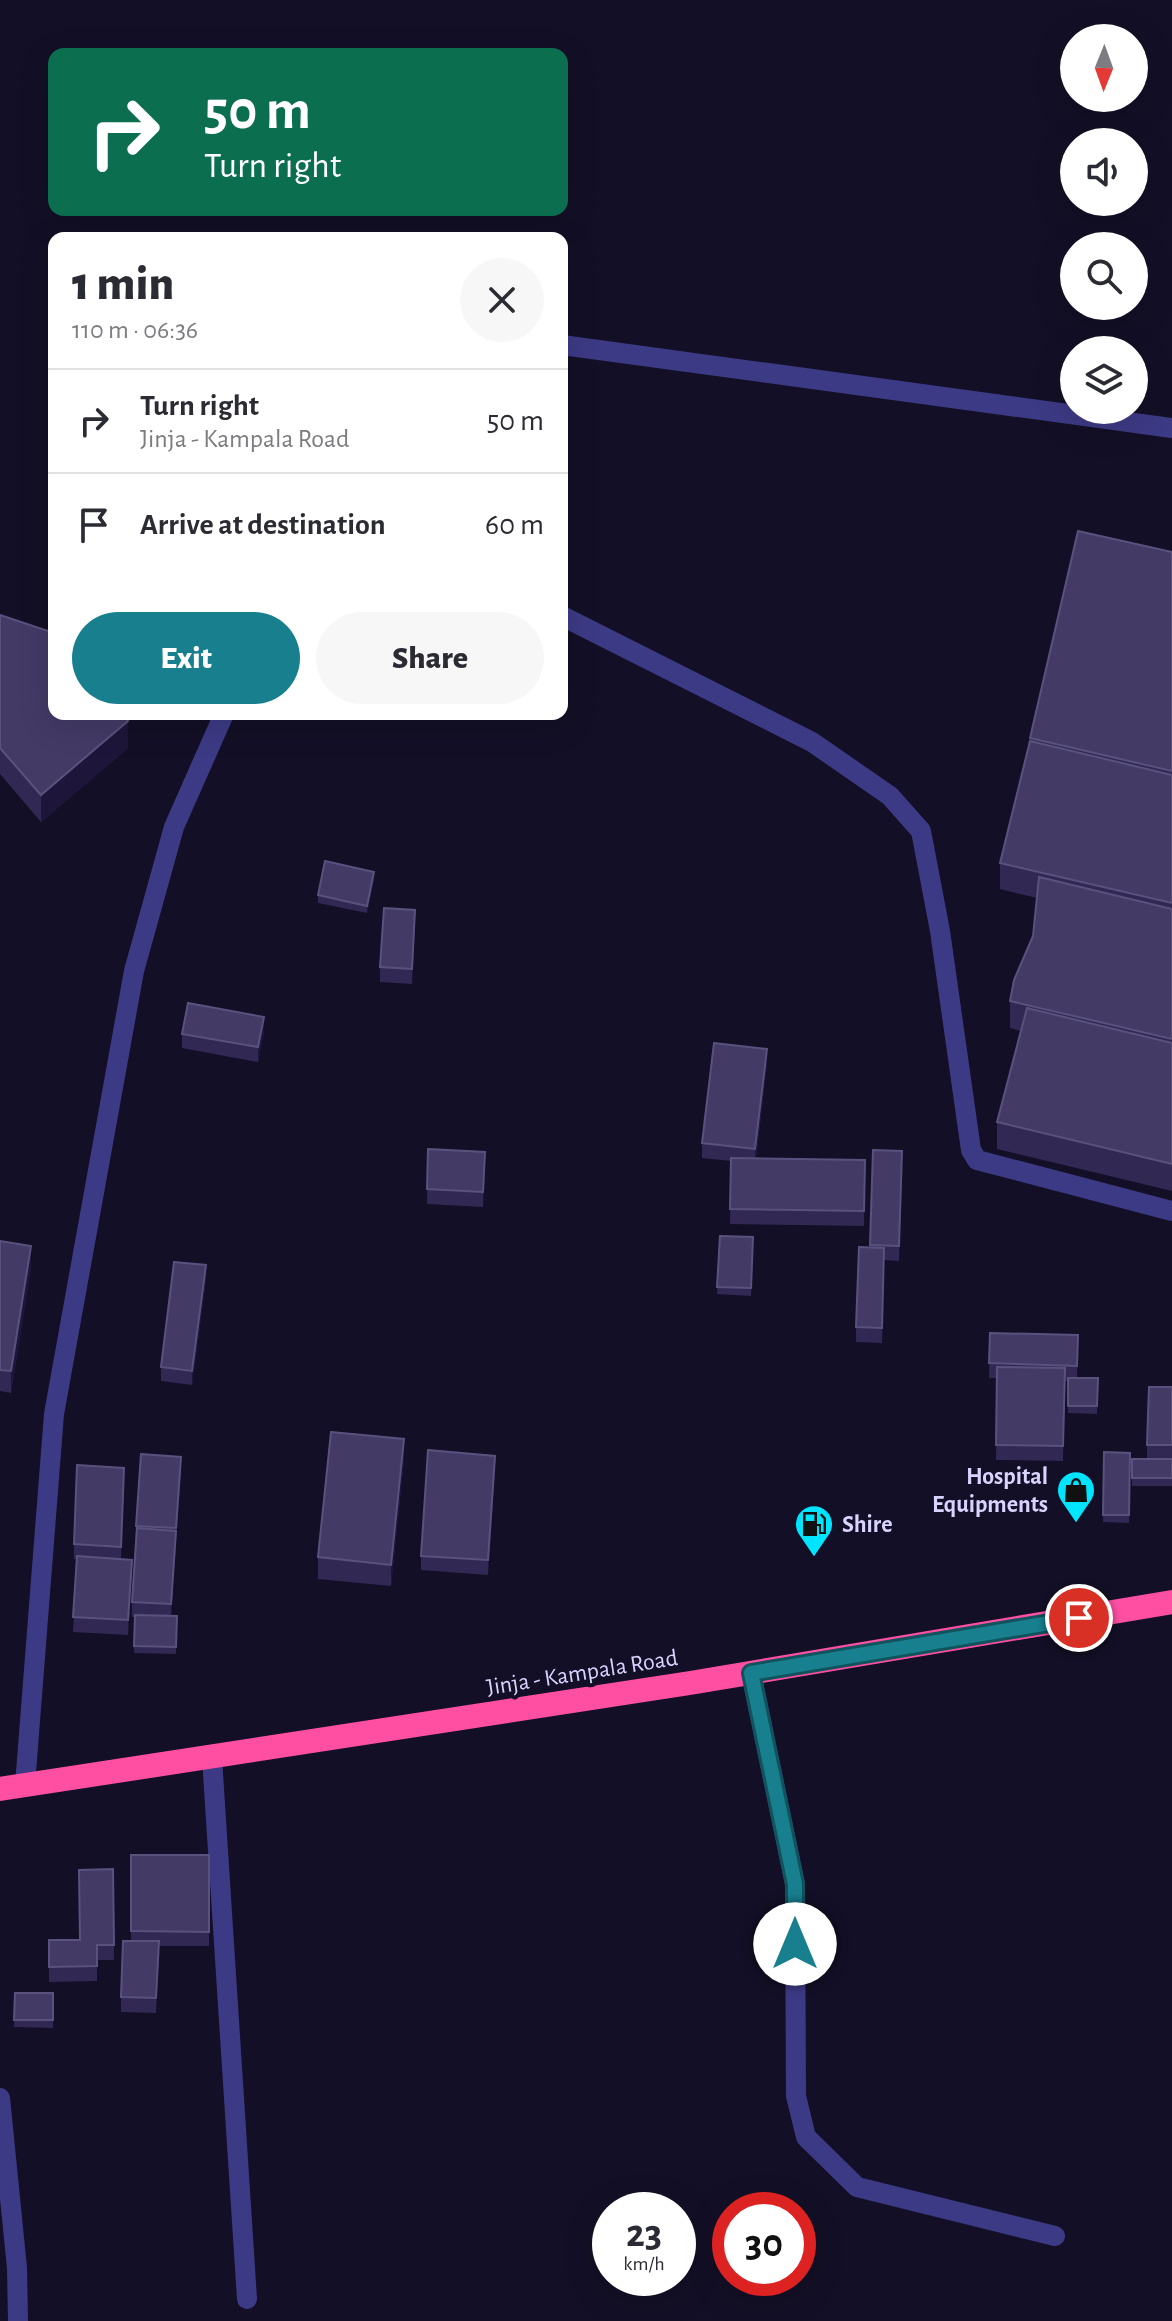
<!DOCTYPE html>
<html lang="en">
<head>
<meta charset="utf-8">
<style>
  body { margin:0; font-family:"Alegreya Sans",sans-serif; background:#f7f7f7; color:#2b2b33; height:100vh; display:flex; flex-direction:column; font-size:30px; white-space:nowrap }
  * { box-sizing:border-box; margin:0 }
  p { font-size:26px; color:#7c7c81 }
  .icon { flex:none; width:44px; height:44px; fill:none; stroke:currentColor; stroke-width:2; stroke-linecap:round; stroke-linejoin:round }
  .map { position:relative; flex:1; overflow:hidden }
  .drawer { position:absolute; left:48px; top:232px; width:520px; height:488px; display:flex; flex-direction:column; background:#fff; border-radius:16px; box-shadow:0 8px 32px #0002 }
  .drawer>* { flex:none }
  .top-card { position:absolute; left:48px; top:48px; width:520px; height:168px; border-radius:16px; box-shadow:0 8px 32px #0002; background:#0b6e4f; color:#fff; overflow:hidden }
  .needle { width:52px; rotate:181deg }
  .buttons { position:absolute; left:1060px; top:24px; display:grid; gap:16px }
  .buttons a { display:grid; place-items:center; width:88px; height:88px; border-radius:50%; background:#fff; box-shadow:0 8px 32px #0002; font-size:40px }
  .speed { position:absolute; left:592px; top:2192px; display:flex; gap:16px; font-size:40px; font-weight:700; text-align:center }
  .speed>* { display:grid; place-content:center; width:104px; height:104px; border-radius:50%; background:#fff; box-shadow:0 8px 32px #0002; line-height:1 }
  .speed small { font-size:20px; font-weight:400 }
  .speed .limit { border:12px solid #d22; background:#fff; color:#111 }
  .pin { position:absolute; display:grid; place-items:center; width:68px; height:68px; color:#fff; margin:-34px; border:4px solid #fff; border-radius:50%; box-shadow:0 2px 8px #0007 }
  .me { position:absolute; width:88px; margin:-44px; rotate:0deg; stroke-linejoin:round; filter:drop-shadow(0 0 6px #0008) }
  .turn { display:flex; align-items:center; gap:28px; height:168px; padding:0 24px; font-size:36px }
  .turn .icon { width:104px; height:104px; stroke-width:2.5 }
  .turn b { display:block; font-size:56px; line-height:68px }
  .round { display:grid; place-items:center; flex:none; width:84px; height:84px; border-radius:42px; background:#f7f7f7 }
  .overview { display:flex; align-items:center; justify-content:space-between; height:136px; padding:0 24px }
  h1 { font-size:48px; font-weight:800; line-height:60px }
  .action { display:flex; gap:16px; margin-top:auto; padding:16px 24px }
  .action a { flex:1; height:92px; border-radius:48px; background:#187f8f; color:#fff; font-size:32px; font-weight:800; line-height:92px; text-align:center }
  .action a+a { background:#f7f7f7; color:#2b2b33 }
  ul { padding:0; list-style:none }
  li { display:flex; align-items:center; gap:24px; height:104px; padding:0 24px; border-top:2px solid #e1e1e2 }
  li div { flex:1 }
  li b { display:block; font-size:30px }
  li em { font-style:normal }
  .map>svg:first-child { display:block }
</style>
</head>
<body>
<div class="map">
<svg width="1172" height="2321" viewBox="0 0 1172 2321">
  <rect width="100%" height="100%" fill="#130f26"/>
  <g fill="none" stroke-linecap="round" stroke-linejoin="round">
    <polyline stroke="#3d3a85" stroke-width="20" points="562,616 812,742 890,796 921,831 940,931 971,1150 977,1160 1172,1211"/>
    <g stroke="#3d3a85" stroke-width="20">
      <polyline points="562,345 1172,428"/>
      <polyline points="751,1673 795,1884 796,2096 806,2137 857,2187 1055,2236"/>
      <polyline points="212,1758 247,2299"/>
      <polyline points="25,1785 54,1414 134,971 174,827 224,714"/>
      <polyline points="0,2098 17,2268 18,2321"/>
    </g>
    <polyline stroke="#ff4fa3" stroke-width="24" points="0,1789 690,1683 1172,1602"/>
  </g>
  <g fill="#312854">
    <polygon points="1172,552 1172,1191 997,1149 997,1122 1021,1031 1010,1028 1010,1001 1033,936 1037,898 1000,889 1000,863 1030,738"/>
    <polygon points="0,615 128,748 41,822 0,774"/>
    <polygon points="374,879 367,913 318,903 318,895"/>
    <polygon points="415,925 412,984 380,982 380,967"/>
    <polygon points="264,1031 258,1062 182,1048 182,1034"/>
    <polygon points="767,1064 756,1158 865,1160 864,1226 730,1224 731,1161 702,1158 702,1143"/>
    <polygon points="428,1149 485,1152 483,1207 427,1204"/>
    <polygon points="873,1150 902,1166 899,1261 884,1260 882,1343 856,1342 856,1327 870,1248"/>
    <polygon points="720,1236 753,1237 751,1296 717,1294"/>
    <polygon points="0,1241 31,1267 11,1393 0,1391"/>
    <polygon points="206,1280 192,1385 161,1381 161,1367"/>
    <polygon points="990,1333 1078,1335 1077,1378 1098,1378 1097,1414 1068,1413 1068,1381 1065,1381 1063,1461 996,1460 997,1378 989,1378"/>
    <polygon points="1172,1387 1172,1486 1132,1486 1132,1459 1147,1459 1147,1445"/>
    <polygon points="1104,1452 1130,1453 1129,1523 1103,1522"/>
    <polygon points="404,1460 391,1586 318,1579 318,1557"/>
    <polygon points="495,1470 488,1575 421,1570 421,1556"/>
    <polygon points="181,1471 171,1616 177,1616 176,1654 134,1653 135,1617 132,1617 132,1602 136,1526"/>
    <polygon points="124,1482 121,1559 132,1575 128,1635 73,1632 77,1559 74,1559 74,1544"/>
    <polygon points="131,1855 209,1855 209,1946 159,1946 156,2013 121,2012 121,1997 131,1941"/>
    <polygon points="113,1869 114,1960 97,1960 97,1981 49,1982 49,1940 80,1940"/>
    <polygon points="15,1993 53,1993 53,2028 14,2027"/>
  </g>
  <g fill="#1d163a">
    <polygon points="128,721 128,748 41,822 41,795"/>
    <polygon points="374,872 374,879 367,913 367,906"/>
    <polygon points="415,910 415,925 412,984 412,969"/>
    <polygon points="264,1017 264,1031 258,1062 258,1047"/>
    <polygon points="767,1049 767,1064 755,1164 755,1149"/>
    <polygon points="31,1246 31,1267 11,1393 11,1371"/>
    <polygon points="206,1265 206,1280 192,1385 192,1371"/>
    <polygon points="404,1439 404,1460 391,1586 391,1565"/>
    <polygon points="495,1456 495,1470 488,1575 488,1560"/>
    <polygon points="181,1457 181,1471 176,1543 176,1528"/>
    <polygon points="176,1531 176,1546 171,1619 171,1604"/>
    <polygon points="132,1560 132,1575 128,1635 128,1620"/>
  </g>
  <g fill="#433a66" stroke="#5a527e" stroke-width="2">
    <polygon points="1078,531 1172,552 1172,771 1030,738"/>
    <polygon points="0,615 54,633 54,714 123,714 128,721 41,795 0,748"/>
    <polygon points="1030,741 1172,775 1172,903 1000,863"/>
    <polygon points="325,861 374,872 367,906 318,895"/>
    <polygon points="1039,877 1172,909 1172,1039 1010,1001 1014,980 1033,936"/>
    <polygon points="384,908 415,910 412,969 380,967"/>
    <polygon points="188,1003 264,1017 258,1047 182,1034"/>
    <polygon points="1027,1008 1172,1043 1172,1164 997,1122"/>
    <polygon points="714,1043 767,1049 755,1149 702,1143"/>
    <polygon points="428,1149 485,1152 483,1192 427,1189"/>
    <polygon points="873,1150 902,1151 899,1246 870,1245"/>
    <polygon points="731,1158 865,1160 864,1211 730,1209"/>
    <polygon points="720,1236 753,1237 751,1288 717,1287"/>
    <polygon points="0,1241 31,1246 11,1371 0,1370"/>
    <polygon points="859,1247 884,1248 882,1328 856,1327"/>
    <polygon points="174,1262 206,1265 192,1371 161,1367"/>
    <polygon points="990,1333 1078,1335 1077,1366 989,1363"/>
    <polygon points="997,1367 1065,1368 1063,1446 996,1445"/>
    <polygon points="1068,1378 1098,1378 1097,1406 1068,1406"/>
    <polygon points="1149,1387 1172,1387 1172,1445 1147,1445"/>
    <polygon points="331,1432 404,1439 391,1565 318,1557"/>
    <polygon points="428,1450 495,1456 488,1560 421,1556"/>
    <polygon points="1104,1452 1130,1453 1129,1515 1103,1515"/>
    <polygon points="141,1454 181,1457 176,1528 136,1526"/>
    <rect x="1132" y="1459" width="40" height="19"/>
    <polygon points="77,1465 124,1468 121,1547 74,1544"/>
    <polygon points="137,1528 176,1531 171,1604 132,1602"/>
    <polygon points="77,1556 132,1560 128,1620 73,1617"/>
    <polygon points="135,1615 177,1616 176,1647 134,1646"/>
    <polygon points="131,1855 209,1855 209,1932 131,1931"/>
    <polygon points="113,1869 114,1945 97,1945 97,1966 49,1967 49,1940 80,1940 79,1870"/>
    <polygon points="123,1941 159,1941 156,1998 121,1997"/>
    <polygon points="15,1993 53,1993 53,2020 14,2020"/>
  </g>
  <g fill="none" stroke-linecap="round" stroke-linejoin="round">
    <g stroke="#10535d" stroke-width="20">
      <polyline id="route" points="795,1944 795,1884 751,1673 1079,1618"/>
    </g>
    <use href="#route" stroke="#187f8f" stroke-width="14"/>
  </g>
  <defs>
    <g id="shop-pin" transform="scale(2)"><path d="M0 17L-7.5 6A9.5 9.5 0 1 1 7.5 6Z" fill="#00e5ff" stroke="#130f26"/><path d="M-5-2.5h2.3a2.7 3.5 0 0 1 5.4 0H5L5.5 6h-11ZM-1.5-2.5h3a1.5 2.3 0 0 0-3 0Z" fill="#111"/></g>
    <g id="fuel-pin" transform="scale(2)"><path d="M0 17L-7.5 6A9.5 9.5 0 1 1 7.5 6Z" fill="#00e5ff" stroke="#130f26"/><path d="M-5.5-6h7V0h2V4h1.3V-2.5L3-4.5l.8-.8L6-3V5H2.5V1h-1V6h-7ZM-4.2-4.7v3.2H.2V-4.7Z" fill="#111"/></g>
  </defs>
  <g fill-rule="evenodd">
    <use href="#shop-pin" x="1076" y="1490"/>
    <use href="#fuel-pin" x="814" y="1524"/>
  </g>
  <g text-anchor="middle" stroke-width="8" stroke-linejoin="round" paint-order="stroke">
    <g font-size="24" font-weight="bold" fill="#d9d4ff" stroke="#130f26" text-anchor="end">
      <text x="1048" y="1484">Hospital<tspan x="1048" dy="28">Equipments</tspan></text>
      <text x="842" y="1532" text-anchor="start">Shire</text>
    </g>
    <g font-size="24" fill="#d9d4ff" stroke="#130f26">
      <text transform="translate(582 1672) rotate(-9)" y="8">Jinja - Kampala Road</text>
    </g>
  </g>
</svg>
<div class="buttons">
<a><svg class="needle" viewBox="-14 -14 28 28"><path d="M0-13l5 13h-10z" fill="#e53935"/><path d="M0 13l5-13h-10z" fill="#7c7c81"/></svg></a>
<a><svg class="icon" aria-label="sound" viewBox="0 0 24 24"><path d="M4 9h4l5-4v14l-5-4H4zM17 9q2 3 0 6"/></svg></a>
<a><svg class="icon" aria-label="search" viewBox="0 0 24 24"><circle cx="10" cy="10" r="6"/><path d="M15 15l6 6"/></svg></a>
<a><svg class="icon" aria-label="layers" viewBox="0 0 24 24"><path d="M12 4l9 5-9 5-9-5zM3 14l9 5 9-5"/></svg></a>
</div>
<div class="speed"><div>23<small>km/h</small></div><div class="limit">30</div></div>
<div class="pin" style="left:1079px;top:1618px;background:#d93025"><svg class="icon" aria-label="arrive" viewBox="0 0 24 24"><path d="M6 21V4h12l-3 4 3 4H6"/></svg></div>
<svg class="me" style="left:795px;top:1944px" viewBox="-20 -20 40 40"><circle r="19" fill="#fff"/><path d="M0-13L10 11 0 6-10 11z" fill="#187f8f"/></svg>
<div class="top-card">
<div class="turn"><svg class="icon" aria-label="right" viewBox="0 0 24 24"><path d="M7 20v-9h11M14 6l5 5-5 5"/></svg><div><b>50 m</b>Turn right</div></div>
</div>
<section class="drawer">
<div class="overview"><div><h1>1 min</h1><p>110 m · 06:36</p></div><a class="round"><svg class="icon" aria-label="close" viewBox="0 0 24 24"><path d="M6 6l12 12M18 6L6 18"/></svg></a></div>
<ul>
<li><svg class="icon" aria-label="right" viewBox="0 0 24 24"><path d="M7 20v-9h11M14 6l5 5-5 5"/></svg><div><b>Turn right</b><p>Jinja - Kampala Road</p></div><em>50 m</em></li>
<li><svg class="icon" aria-label="arrive" viewBox="0 0 24 24"><path d="M6 21V4h12l-3 4 3 4H6"/></svg><div><b>Arrive at destination</b></div><em>60 m</em></li>
</ul>
<div class="action"><a>Exit</a><a>Share</a></div>
</section>
</div>
</body>
</html>
